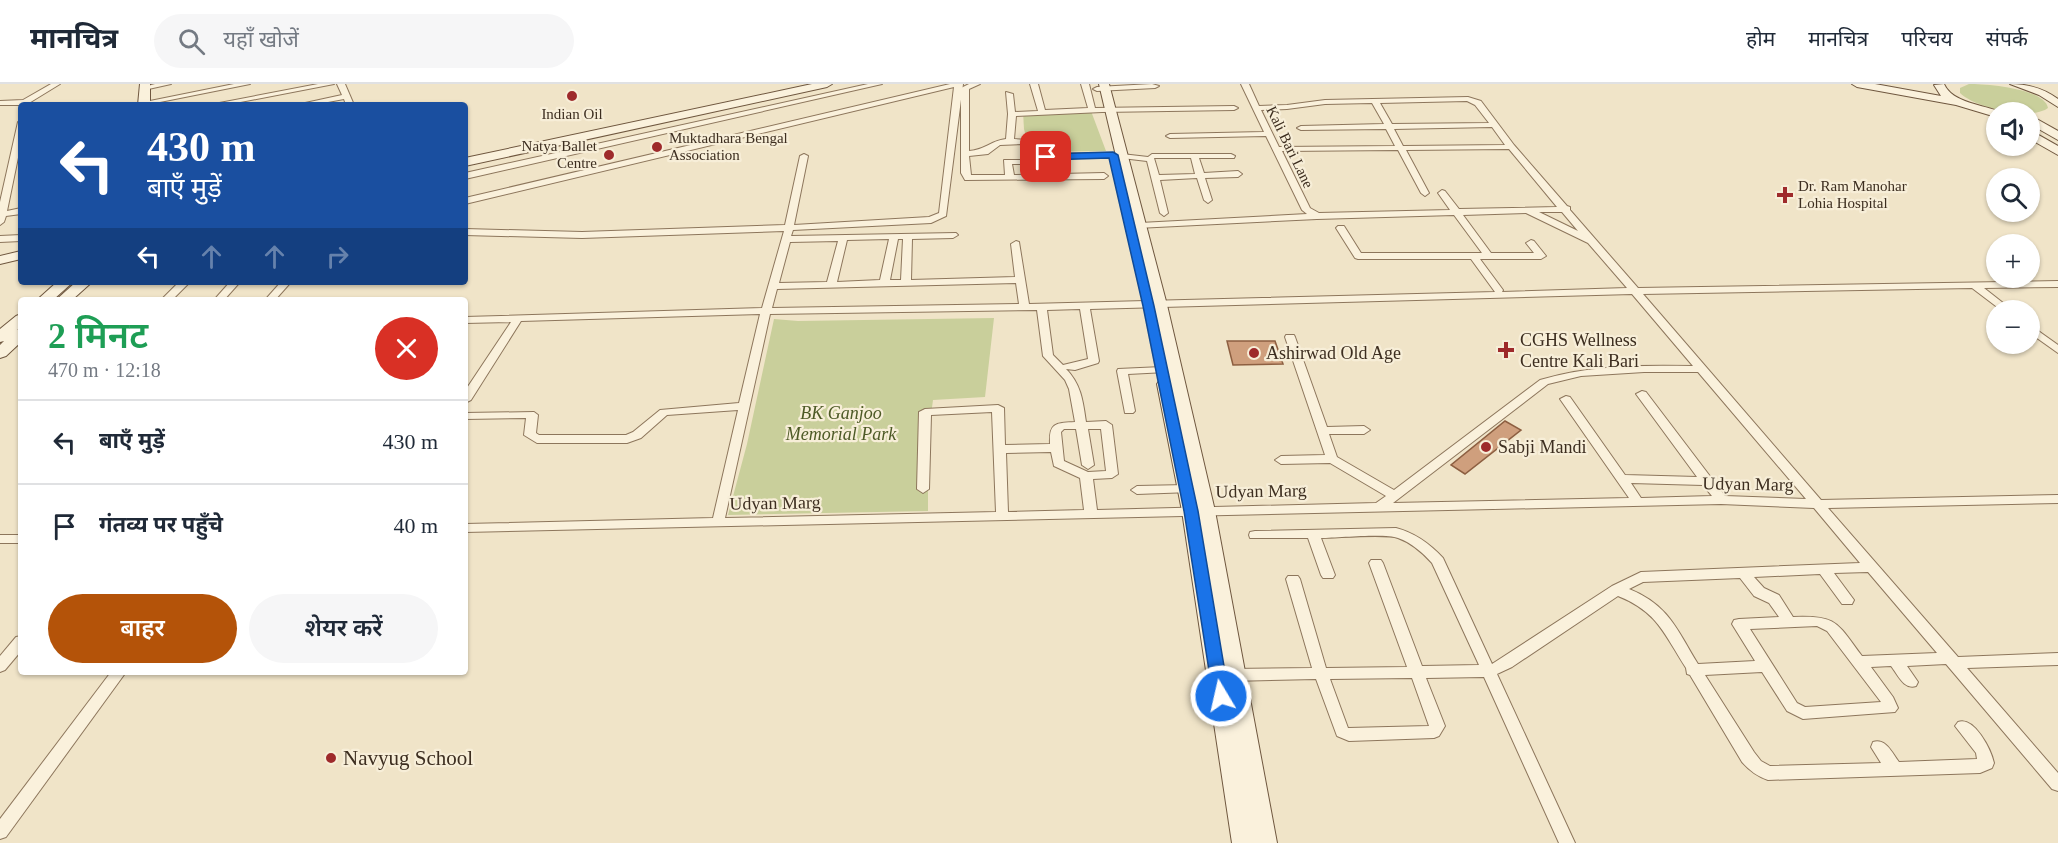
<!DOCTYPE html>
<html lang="hi">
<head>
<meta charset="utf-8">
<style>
  body { margin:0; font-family:"Times New Roman","Noto Sans Devanagari",serif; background:#f6f6f7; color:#1f2937; height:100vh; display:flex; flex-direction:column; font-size:22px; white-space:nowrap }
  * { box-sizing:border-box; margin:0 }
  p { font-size:20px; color:#747a83 }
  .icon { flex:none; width:33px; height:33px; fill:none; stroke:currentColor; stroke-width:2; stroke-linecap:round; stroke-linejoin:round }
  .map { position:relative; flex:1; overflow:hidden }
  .drawer { position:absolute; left:18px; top:213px; width:450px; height:378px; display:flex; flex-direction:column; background:#fff; border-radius:6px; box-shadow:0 2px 4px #0004 }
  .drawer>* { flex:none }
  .top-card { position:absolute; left:18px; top:18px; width:450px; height:183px; border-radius:6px; box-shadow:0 2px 4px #0004; background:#1a4fa0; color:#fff; overflow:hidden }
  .buttons { position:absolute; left:1986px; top:18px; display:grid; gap:12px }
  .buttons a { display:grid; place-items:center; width:54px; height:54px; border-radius:50%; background:#fff; box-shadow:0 2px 4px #0004; font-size:30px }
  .pin { position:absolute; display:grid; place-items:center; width:51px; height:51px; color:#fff; margin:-26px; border-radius:12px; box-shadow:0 3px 9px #0006 }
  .me { position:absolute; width:66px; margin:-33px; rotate:351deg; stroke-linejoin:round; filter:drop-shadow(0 0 4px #0008) }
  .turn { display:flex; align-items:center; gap:21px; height:126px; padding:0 30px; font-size:27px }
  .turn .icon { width:78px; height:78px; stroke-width:2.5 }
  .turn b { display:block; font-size:42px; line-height:51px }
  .lanes { display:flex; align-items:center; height:57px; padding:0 30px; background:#0003; justify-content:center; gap:30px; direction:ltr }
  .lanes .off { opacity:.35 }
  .round { display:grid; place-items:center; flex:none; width:63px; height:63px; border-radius:32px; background:#f6f6f7 }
  .head { display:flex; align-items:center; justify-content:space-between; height:102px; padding:0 30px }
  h1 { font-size:36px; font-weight:600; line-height:45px; color:#1e9e55 }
  .cta { display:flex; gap:12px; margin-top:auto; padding:12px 30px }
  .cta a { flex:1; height:69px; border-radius:36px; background:#b45309; color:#fff; font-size:24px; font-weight:600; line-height:69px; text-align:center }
  .cta a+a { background:#f6f6f7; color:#1f2937 }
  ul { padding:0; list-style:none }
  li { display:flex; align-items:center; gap:18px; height:84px; padding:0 30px; border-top:2px solid #e0e1e3 }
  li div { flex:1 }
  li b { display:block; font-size:22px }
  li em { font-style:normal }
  header { display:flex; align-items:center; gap:36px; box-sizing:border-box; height:84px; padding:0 30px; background:#fff; border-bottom:2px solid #e0e1e3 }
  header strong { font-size:28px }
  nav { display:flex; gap:33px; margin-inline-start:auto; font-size:21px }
  .search { width:420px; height:54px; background:#f6f6f7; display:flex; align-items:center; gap:15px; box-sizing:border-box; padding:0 21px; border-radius:33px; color:#747a83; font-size:22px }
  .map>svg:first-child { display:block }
</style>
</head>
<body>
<header>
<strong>मानचित्र</strong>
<div class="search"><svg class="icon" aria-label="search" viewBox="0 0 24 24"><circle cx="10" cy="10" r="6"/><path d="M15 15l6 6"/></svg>यहाँ खोजें</div>
<nav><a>होम</a><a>मानचित्र</a><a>परिचय</a><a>संपर्क</a></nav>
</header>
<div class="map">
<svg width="2058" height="759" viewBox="0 0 2058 759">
  <rect width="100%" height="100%" fill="#f0e4c8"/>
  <g fill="#c9cf9b">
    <path d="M1969,0C1986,0 2044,4 2048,24C2031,37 1975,24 1960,9V4Z"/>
    <polygon points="1091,27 1106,67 1030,68 1024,45 1023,28"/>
    <polygon points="994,234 985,313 933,316 928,353 928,427 728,431 747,360 774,235 798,237"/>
  </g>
  <g fill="#cf9f7d" stroke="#8d5f41" stroke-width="1.5">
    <polygon points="1227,257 1275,257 1283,280 1233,281"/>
    <polygon points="1505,337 1521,346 1465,390 1451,381"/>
  </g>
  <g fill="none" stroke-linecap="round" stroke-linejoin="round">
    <g stroke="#8d765c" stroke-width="2">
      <g id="street">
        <polygon points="51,0 60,0 29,19 29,21 0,21 0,17 23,16"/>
        <polygon points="155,0 171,0 144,6 140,4"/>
        <polygon points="234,0 250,0 145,21 140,19"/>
        <polygon points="318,0 334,0 225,21 209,21"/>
        <polygon points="337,0 345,0 354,21 346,21 344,15 312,21 296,21 342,11"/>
        <polygon points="868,0 882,0 465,95 465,89"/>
        <path d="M950,0H963L946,132L931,139L793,146L791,152L956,149L958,151L953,154L912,155L911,196L1015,193L1011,160L1016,157L1019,158L1029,220L1495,208L1471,175H1358L1355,174L1336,144L1338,142H1344L1361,169H1482L1454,131L1317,135L1137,144V140L1140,139L1307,130L1302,126L1266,52L1170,54L1166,52L1170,50L1264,48L1241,0H1249L1259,22L1287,21L1325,16L1468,13L1481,17L1514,61L1567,122L1570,123V126L1638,204L2058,197V203L1984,204L2012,226H2001L1972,204L1643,210L1821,416L2058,411V419L1828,424L1958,573L2058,569V581L1967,584L2058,689V707L2052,705L1946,580L1907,582L1918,598L1916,602C1904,606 1898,591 1891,582L1871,583L1893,613L1898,624L1895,628L1803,635L1787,627L1762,588L1705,591L1754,668L1761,677L1770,682L1881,679L1871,663L1873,658C1886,654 1892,669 1899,678L1977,675L1976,669L1955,642L1958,638C1974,632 1991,665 1994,679L1992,684L1980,689L1768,696C1757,692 1750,687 1742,678L1690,591L1687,590L1686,584C1664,550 1658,528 1618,512L1512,583L1497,590L1575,759H1559L1484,593L1426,594L1445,642L1439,652L1434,654L1349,657L1337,652L1316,595L1230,597L1225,595L1223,591L1225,587L1230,585L1312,584L1286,495L1288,492H1298L1300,495L1326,584L1407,583L1369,479L1371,476H1381L1383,479L1422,582L1479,581L1432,479C1423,469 1412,459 1398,454C1385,449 1338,454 1321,454L1335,491L1333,494H1323L1321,491L1308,454H1250L1249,451L1250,448L1255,447L1396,444C1415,449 1429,459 1443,474L1492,580L1612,502L1641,488L1860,479L1814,424L1721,420L465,448V440L713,434L738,326L667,331L641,354L627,359H537L524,351L526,334L465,335V329L534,328L538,331L536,349L539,351H626L633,348L660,326L739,319L760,230L521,237L471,316L465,319V307L511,238L465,239V233L762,224L784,147L582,154L465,151V145L582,148L785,141L800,72L804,70L808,72L794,141L929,133L939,129L954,3L465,120V114ZM1467,17L1475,21L1489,39L1392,40L1380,19ZM1372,19L1384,40L1301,42L1297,44L1301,46L1386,45L1395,62L1279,63L1261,26L1287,25L1325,20ZM1492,43L1505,61L1403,62L1394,45ZM1509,65L1557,123L1459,125L1445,107L1442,106L1438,109L1450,126L1319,129L1310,124L1282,67L1398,66L1421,109L1425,112L1429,109L1406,66ZM1539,128H1562L1578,147ZM1526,129L1588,159L1627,204L1502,208L1503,206L1480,175H1541L1546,172L1534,157L1531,156L1526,159L1534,169H1491L1463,131ZM889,155L880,196L837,198L847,156ZM898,155H903L901,196H890ZM838,157L827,198L779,199L790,158ZM1016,199L1019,220L772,224L777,205ZM1632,210L1693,282C1641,281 1590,281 1540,296L1394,406L1337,373L1329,350H1364L1370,346L1364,342L1327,343L1295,253L1294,251H1286L1285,253L1325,371L1281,372L1275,376L1281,380L1330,379L1386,412L1376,419L1097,426L1093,395L1112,394L1118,390L1112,341L1106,337L1086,338C1083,317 1081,300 1066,285L1075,286L1098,279L1099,277L1090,225ZM1080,225L1088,275L1063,281L1053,271L1047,226ZM1037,226L1043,272L1065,296L1069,305L1075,338C1055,339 1049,339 1050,360L1005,361L1004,324L998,321L925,325L919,328L917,405L923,409L929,405L931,331L992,328L996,428L725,434L770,230ZM1644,288H1698L1806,415L1725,412L1646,308L1642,307L1636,310L1697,393L1625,391L1570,313L1566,312L1560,315L1629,414L1393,419L1548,300L1581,292ZM1064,345H1076L1082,381L1088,385L1094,381L1088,345H1101L1106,387L1088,388L1064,377L1061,348ZM1051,368L1054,382L1080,394L1084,426L1008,428L1006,369ZM1631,399L1703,401L1712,412L1641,414ZM1868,488L1937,569L1862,572C1837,539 1838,531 1793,533L1779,511L1764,504L1754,493L1820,490L1842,520H1852L1854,516L1834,489ZM1740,494L1754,512L1769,519L1779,533L1739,535L1734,536L1732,540L1755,577L1698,580C1677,546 1669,521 1629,505L1643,498ZM1817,542L1827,547L1881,618L1805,623L1797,619L1750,545ZM1412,594L1429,642L1348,644L1330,595Z"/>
        <path d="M969,0H980L969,5V67C985,66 990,57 1006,55L1008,30L1006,8L1013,10L1015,28L1038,27L1030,0H1038L1045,26L1088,24L1081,0H1089L1095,24L1234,22L1238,24L1234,26L1102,28L1016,32L1014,55L1028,56L1032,70L1113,69L1148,73L1152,70H1231L1235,72L1234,74H1199L1204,89L1238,87L1242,90L1238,93L1205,94L1212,116L1208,119L1204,116L1197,94L1160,96L1168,129L1164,132L1160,129L1147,77L1113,73L1033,75L1032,80H1012L1014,91L1104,89L1108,92L1104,95L965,96L961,89V4ZM1021,60L1024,76H1004L1005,91H971L969,72L988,70L1000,61ZM1154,74H1191L1195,90L1159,91Z"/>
        <polygon points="1152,0 1159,2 1155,4 1097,7 1093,5 1097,3"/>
        <polygon points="18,38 21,38 21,59 7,127 21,124 21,130 6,132 4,138 0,141 0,118"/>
        <polygon points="21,151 21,157 0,158 0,152"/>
        <polygon points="179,198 190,198 172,216 161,216"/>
        <polygon points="230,198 240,198 224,216 214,216"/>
        <polygon points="281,198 291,198 275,216 265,216"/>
        <polygon points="2030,241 2058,261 2058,269 2030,249"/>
        <polygon points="1162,283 1166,284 1167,286 1166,288 1128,290 1135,327 1133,329 1125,329 1117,287 1118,285"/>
        <polygon points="1187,401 1193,405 1191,408 1137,410 1131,406 1137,402"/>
        <rect x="0" y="451" width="21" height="8"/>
        <polygon points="21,552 21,567 5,586 0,588 0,572 16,553"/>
        <polygon points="111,588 126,588 6,753 0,755 0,735"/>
      </g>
    </g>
    <g stroke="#6f573f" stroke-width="2">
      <g id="secondary">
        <polygon points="140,0 150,0 150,21 138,21"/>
        <polygon points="812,0 832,0 827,3 465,82 465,74"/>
        <polygon points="1099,0 1109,0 1167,221 1215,427 1277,759 1232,759 1182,427 1157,300 1159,297 1169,296"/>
        <path d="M1852,0H1875L1941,12L1934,1L1944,0C1952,19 1984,21 2001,28H1996V33L1956,21L1857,3Z"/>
        <path d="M2010,0C2028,0 2043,4 2058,15V23L2039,11Z"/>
        <polygon points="2030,33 2035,34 2058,47 2058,56 2030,40"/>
        <polygon points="2030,46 2058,62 2058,71 2030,55"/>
        <polygon points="21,167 21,175 0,180 0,172"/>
        <polygon points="57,198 73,198 53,216 37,216"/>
        <polygon points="76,198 92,198 72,216 56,216"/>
        <polygon points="21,230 21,243 17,246 21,245 21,258 6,272 0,274 0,261 4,257 0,258 0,245 16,232"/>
      </g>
    </g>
    <use href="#street" fill="#faf1dc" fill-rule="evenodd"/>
    <use href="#secondary" fill="#faf1dc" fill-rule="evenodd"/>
  </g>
  <polygon fill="#1a73e8" stroke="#114b97" stroke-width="1.5" points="1113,68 1118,71 1154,222 1198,427 1229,612 1227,617 1221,619 1215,617 1213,612 1184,427 1143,222 1109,74 1046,76 1042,73 1046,70"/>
  <g fill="#9e2a2b" stroke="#f7eed8" stroke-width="2">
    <circle cx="572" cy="12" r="6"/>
    <circle cx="657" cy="63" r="6"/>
    <circle cx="609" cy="71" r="6"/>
    <path d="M1782 102h6v6h6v6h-6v6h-6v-6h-6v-6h6z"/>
    <path d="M1503 257h6v6h6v6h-6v6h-6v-6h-6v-6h6z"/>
    <circle cx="1254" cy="269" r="6"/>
    <circle cx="1486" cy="363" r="6"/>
    <circle cx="331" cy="674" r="6"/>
  </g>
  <g text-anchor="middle" stroke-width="4.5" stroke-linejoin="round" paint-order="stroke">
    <g font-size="15" fill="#3d2e20" stroke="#f7eed8" text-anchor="start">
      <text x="572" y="35" text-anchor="middle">Indian Oil</text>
      <text x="669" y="59">Muktadhara Bengal<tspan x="669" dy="17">Association</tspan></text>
      <text x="597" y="67" text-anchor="end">Natya Ballet<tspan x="597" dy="17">Centre</tspan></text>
      <text x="1798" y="107">Dr. Ram Manohar<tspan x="1798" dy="17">Lohia Hospital</tspan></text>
    </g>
    <g font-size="15" fill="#3d2e20" stroke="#f7eed8">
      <text transform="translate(1290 63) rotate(64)" y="5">Kali Bari Lane</text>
    </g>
    <g font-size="18" fill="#3d2e20" stroke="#f7eed8" text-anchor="start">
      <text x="1520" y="262">CGHS Wellness<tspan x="1520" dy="21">Centre Kali Bari</tspan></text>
      <text x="1266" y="275">Ashirwad Old Age</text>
      <text x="1498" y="369">Sabji Mandi</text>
    </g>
    <g font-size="18" font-style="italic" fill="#4d5a26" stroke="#f7eed8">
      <text x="841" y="335">BK Ganjoo<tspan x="841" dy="21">Memorial Park</tspan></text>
    </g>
    <g font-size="18" fill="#3d2e20" stroke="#f7eed8">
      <text transform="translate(1748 400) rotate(1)" y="6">Udyan Marg</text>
      <text transform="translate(1261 407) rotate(-1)" y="6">Udyan Marg</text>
      <text transform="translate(775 419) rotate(-1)" y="6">Udyan Marg</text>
    </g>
    <g font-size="21" fill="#3d2e20" stroke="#f7eed8" text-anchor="start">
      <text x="343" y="681">Navyug School</text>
    </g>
  </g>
</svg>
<div class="buttons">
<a><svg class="icon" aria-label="sound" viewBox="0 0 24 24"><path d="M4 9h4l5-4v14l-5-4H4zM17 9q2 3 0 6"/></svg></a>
<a><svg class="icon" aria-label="search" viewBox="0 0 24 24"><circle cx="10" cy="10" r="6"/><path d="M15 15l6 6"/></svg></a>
<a>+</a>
<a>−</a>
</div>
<div class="pin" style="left:1046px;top:73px;background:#d93025"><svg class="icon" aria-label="arrive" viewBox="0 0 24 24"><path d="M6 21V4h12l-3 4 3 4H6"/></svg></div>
<svg class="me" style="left:1221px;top:612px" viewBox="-20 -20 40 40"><circle r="17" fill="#1a73e8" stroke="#fff" stroke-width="3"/><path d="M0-11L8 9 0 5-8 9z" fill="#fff"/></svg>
<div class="top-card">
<div class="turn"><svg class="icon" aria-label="left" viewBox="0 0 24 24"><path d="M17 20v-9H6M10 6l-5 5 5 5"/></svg><div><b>430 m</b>बाएँ मुड़ें</div></div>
<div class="lanes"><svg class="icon" aria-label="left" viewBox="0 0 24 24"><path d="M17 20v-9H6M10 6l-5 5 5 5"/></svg><svg class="icon off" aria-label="ahead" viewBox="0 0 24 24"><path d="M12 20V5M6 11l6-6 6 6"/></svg><svg class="icon off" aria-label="ahead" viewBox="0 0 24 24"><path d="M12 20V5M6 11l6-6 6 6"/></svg><svg class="icon off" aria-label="right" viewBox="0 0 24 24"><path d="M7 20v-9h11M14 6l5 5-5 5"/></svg></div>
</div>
<section class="drawer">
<div class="head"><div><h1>2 मिनट</h1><p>470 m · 12:18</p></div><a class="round" style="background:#d93025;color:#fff"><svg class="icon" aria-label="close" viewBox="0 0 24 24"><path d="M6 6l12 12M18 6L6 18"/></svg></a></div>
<ul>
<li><svg class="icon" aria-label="left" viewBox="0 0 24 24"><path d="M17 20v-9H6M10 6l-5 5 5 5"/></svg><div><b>बाएँ मुड़ें</b></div><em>430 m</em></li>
<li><svg class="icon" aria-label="arrive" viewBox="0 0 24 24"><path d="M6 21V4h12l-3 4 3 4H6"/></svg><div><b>गंतव्य पर पहुँचे</b></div><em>40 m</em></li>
</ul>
<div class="cta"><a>बाहर</a><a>शेयर करें</a></div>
</section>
</div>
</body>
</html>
